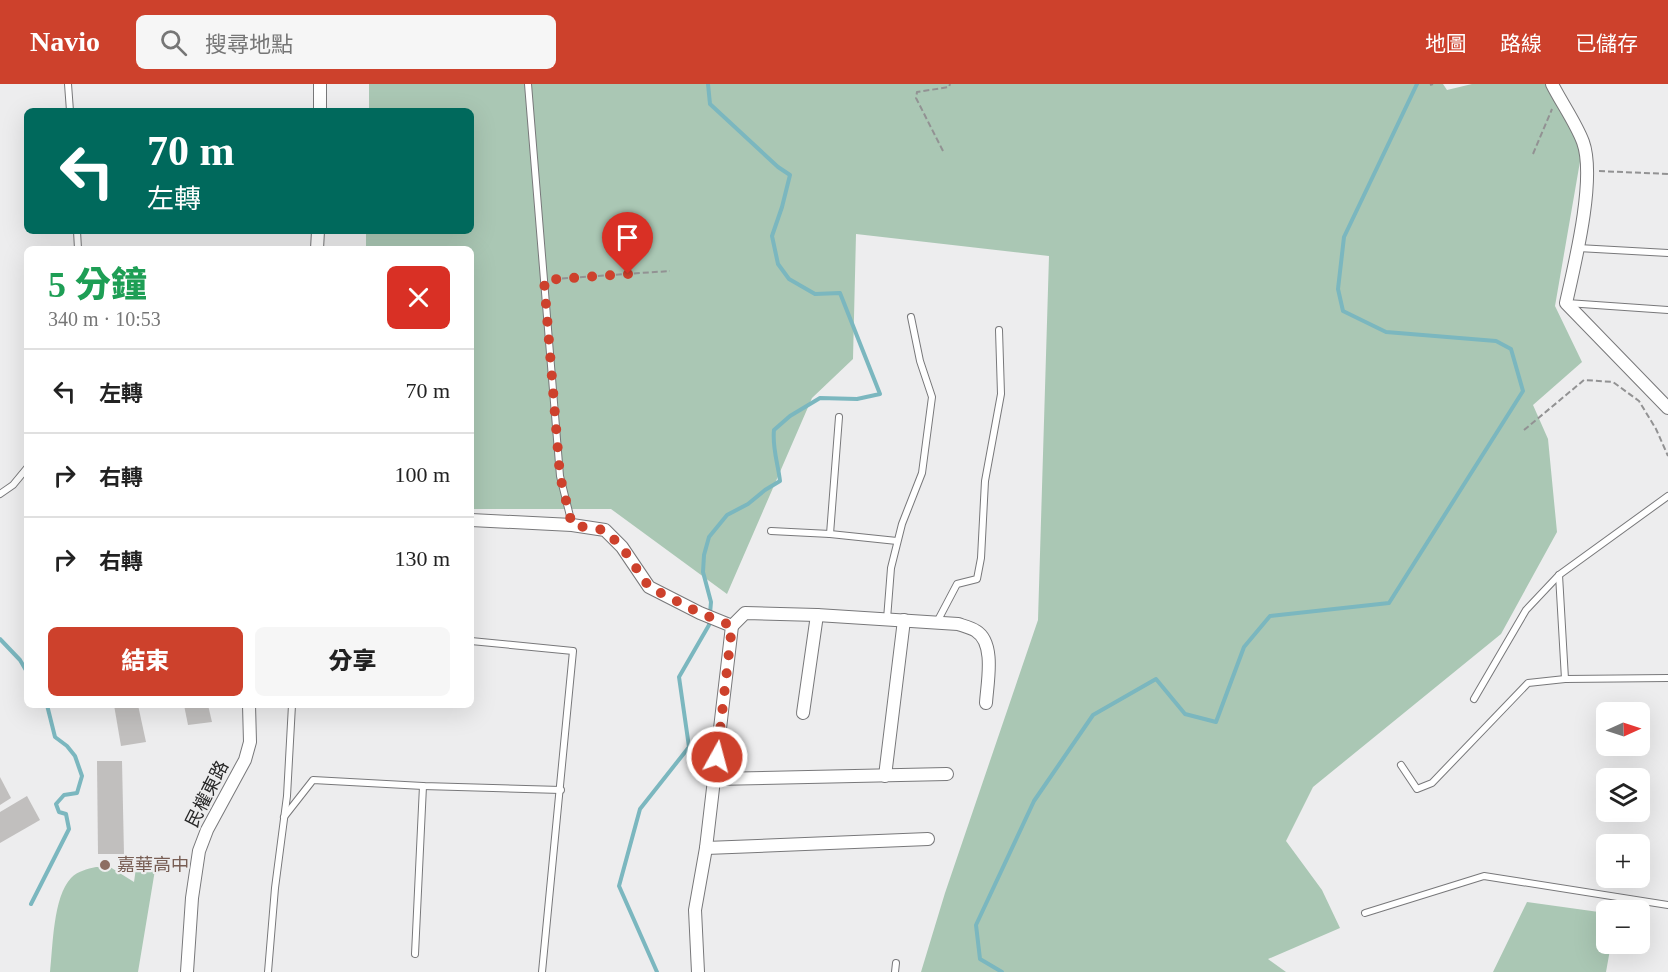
<!DOCTYPE html>
<html lang="zh-TW">
<head>
<meta charset="utf-8">
<style>
  body { margin:0; font-family:"Times New Roman","Noto Sans TC",serif; background:#f6f6f6; color:#222; height:100vh; display:flex; flex-direction:column; font-size:22px; white-space:nowrap }
  * { box-sizing:border-box; margin:0 }
  p { font-size:20px; color:#767676 }
  .icon { flex:none; width:33px; height:33px; fill:none; stroke:currentColor; stroke-width:2; stroke-linecap:round; stroke-linejoin:round }
  .map { position:relative; flex:1; overflow:hidden }
  .sheet { position:absolute; left:24px; top:162px; width:450px; height:462px; display:flex; flex-direction:column; background:#fff; border-radius:9px; box-shadow:0 6px 24px #0002 }
  .sheet>* { flex:none }
  .guide { position:absolute; left:24px; top:24px; width:450px; height:126px; border-radius:9px; box-shadow:0 6px 24px #0002; background:#00695c; color:#fff; overflow:hidden }
  .needle { width:39px; rotate:87deg }
  .buttons { position:absolute; left:1596px; top:618px; display:grid; gap:12px }
  .buttons a { display:grid; place-items:center; width:54px; height:54px; border-radius:9px; background:#fff; box-shadow:0 6px 24px #0002; font-size:30px }
  .pin { position:absolute; display:grid; place-items:center; width:51px; height:51px; color:#fff; margin:-62px -26px; border-radius:50% 50% 50% 0; rotate:-45deg; box-shadow:0 0 6px #0007 }
  .pin .icon { rotate:45deg }
  .me { position:absolute; width:66px; margin:-33px; rotate:7deg; stroke-linejoin:round; filter:drop-shadow(0 0 4px #0008) }
  .turn { display:flex; align-items:center; gap:21px; height:126px; padding:0 24px; font-size:27px }
  .turn .icon { width:78px; height:78px; stroke-width:2.5 }
  .turn b { display:block; font-size:42px; line-height:51px }
  .round { display:grid; place-items:center; flex:none; width:63px; height:63px; border-radius:9px; background:#f6f6f6 }
  .head { display:flex; align-items:center; justify-content:space-between; height:102px; padding:0 24px }
  h1 { font-size:36px; font-weight:800; line-height:45px; color:#1e9e55 }
  .action { display:flex; gap:12px; margin-top:auto; padding:12px 24px }
  .action a { flex:1; height:69px; border-radius:9px; background:#cd412c; color:#fff; font-size:24px; font-weight:800; line-height:69px; text-align:center }
  .action a+a { background:#f6f6f6; color:#222 }
  ul { padding:0; list-style:none }
  li { display:flex; align-items:center; gap:18px; height:84px; padding:0 24px; border-top:2px solid #e0e0e0 }
  li div { flex:1 }
  li b { display:block; font-size:22px }
  li em { font-style:normal }
  header { display:flex; align-items:center; gap:36px; box-sizing:border-box; height:84px; padding:0 30px; background:#cd412c; color:#fff }
  header strong { font-size:28px }
  nav { display:flex; gap:33px; margin-inline-start:auto; font-size:21px }
  .search { width:420px; height:54px; background:#f6f6f6; display:flex; align-items:center; gap:15px; box-sizing:border-box; padding:0 21px; border-radius:9px; color:#767676; font-size:22px }
  .map>svg:first-child { display:block }
</style>
</head>
<body>
<header>
<strong>Navio</strong>
<div class="search"><svg class="icon" aria-label="search" viewBox="0 0 24 24"><circle cx="10" cy="10" r="6"/><path d="M15 15l6 6"/></svg>搜尋地點</div>
<nav><a>地圖</a><a>路線</a><a>已儲存</a></nav>
</header>
<div class="map">
<svg width="1668" height="888" viewBox="0 0 1668 888">
  <rect width="100%" height="100%" fill="#ededee"/>
  <g fill="#aac7b4">
    <polygon points="369,0 1443,0 1447,6 1472,0 1549,0 1582,66 1555,222 1582,278 1533,321 1548,355 1557,448 1501,550 1313,703 1286,757 1322,806 1340,844 1268,875 1286,888 921,888 945,809 1038,536 1049,172 856,150 853,275 812,314 727,510 611,425 471,425 471,165 366,165 366,147 471,147 471,27 369,27"/>
    <path d="M96,783H110L134,798L136,784L155,786L138,888H50C53,862 53,813 71,794C78,787 87,785 96,783Z"/>
    <polygon points="1527,818 1606,829 1606,860 1611,860 1606,888 1493,888"/>
  </g>
  <g fill="none" stroke-linecap="round" stroke-linejoin="round">
    <g stroke="#7bb7bf" stroke-width="4">
      <polyline points="0,555 20,576 27,588"/>
      <polyline points="31,820 69,745 66,730 59,728 56,720 64,711 77,709 82,692 75,672 67,662 55,653 47,621"/>
      <path d="M657,888L619,802L640,725L689,663L679,593L709,541L711,518L703,488L704,471L709,453L727,431L748,420L765,406L780,397C778,379 772,364 774,346L790,332L820,314L857,315L880,310L840,209L815,210L789,195L778,180L772,152L782,123L790,91L778,83L710,20L708,0"/>
      <polyline points="1002,888 980,875 976,841 1034,717 1093,631 1156,595 1185,630 1216,638 1244,563 1270,532 1389,519 1523,307 1511,265 1496,257 1386,248 1343,227 1338,205 1344,153 1417,0"/>
    </g>
  </g>
  <g fill="#c1bfbe">
    <polygon points="114,621 138,621 146,658 121,662"/>
    <polygon points="184,621 208,621 212,638 188,641"/>
    <polygon points="97,677 122,677 124,770 98,770"/>
    <polygon points="0,693 11,714 0,721"/>
    <polygon points="27,712 40,736 0,759 0,728"/>
  </g>
  <g fill="none" stroke-linecap="round" stroke-linejoin="round">
    <g stroke="#78787a" stroke-width="8">
      <g id="service">
        <polyline points="68,0 70,27"/>
        <polyline points="528,0 560,392 572,440"/>
        <polyline points="77,147 78,165"/>
        <polyline points="1578,164 1668,169"/>
        <polyline points="1567,219 1668,226"/>
        <polyline points="0,410 13,401 27,384"/>
        <polyline points="771,447 830,450 897,457"/>
        <polyline points="830,450 839,333"/>
        <polyline points="1559,491 1565,595"/>
        <polyline points="887,535 891,484 902,440 922,389 932,313 920,277 911,233"/>
        <polyline points="937,538 957,500 977,495 981,474 985,397 1001,310 999,246"/>
        <polyline points="471,557 573,567 542,888"/>
        <polyline points="1474,615 1526,526 1559,491 1668,412"/>
        <polyline points="1401,681 1417,705 1432,699 1528,599 1565,595 1668,594"/>
        <polyline points="284,733 313,696 423,702 561,706"/>
        <polyline points="1365,829 1484,792 1668,821"/>
        <polyline points="415,870 423,702"/>
        <polyline points="268,888 275,804 287,712 292,621"/>
        <polyline points="895,888 896,879"/>
      </g>
    </g>
    <g stroke="#78787a" stroke-width="14">
      <g id="minor">
        <path d="M1552,0C1561,18 1576,39 1583,58C1596,94 1575,179 1566,219L1668,324"/>
        <polyline points="320,27 320,0"/>
        <polyline points="317,165 318,147"/>
        <polyline points="471,436 572,441 605,446 622,463 649,503 700,529 732,542 706,764 695,826 698,888"/>
        <path d="M732,542L745,529L817,531L958,540C964,542 972,544 976,547C996,559 987,600 986,619"/>
        <polyline points="803,629 817,531"/>
        <polyline points="885,692 904,536"/>
        <polyline points="714,695 947,690"/>
        <polyline points="706,764 928,755"/>
        <polyline points="187,888 192,814 199,767 207,746 245,676 250,658 249,621"/>
      </g>
    </g>
    <g stroke="#929293" stroke-width="2" stroke-dasharray="6 3" stroke-linecap="butt">
      <polyline points="1430,1 1433,0"/>
      <polyline points="943,67 916,14 917,8 949,3 950,0"/>
      <polyline points="1533,70 1552,25"/>
      <polyline points="1599,87 1668,90"/>
      <polyline points="553,195 670,187"/>
      <polyline points="1524,346 1584,296 1613,298 1639,317 1656,345 1668,372"/>
    </g>
    <use href="#service" stroke="#fff" stroke-width="6"/>
    <use href="#minor" stroke="#fff" stroke-width="12"/>
  </g>
  <g fill="none" stroke-linecap="round" stroke-linejoin="round">
    <polyline stroke="#cd412c" stroke-width="10" stroke-dasharray="0 18" points="628,190 544,196 560,392 572,441 604,446 622,463 649,503 700,529 732,542 717,673"/>
  </g>
  <circle fill="#8d6e63" stroke="#ededee" stroke-width="2" cx="105" cy="781" r="6"/>
  <g text-anchor="middle" stroke-width="4.5" stroke-linejoin="round" paint-order="stroke">
    <g font-size="18" fill="#262626" stroke="#ededee">
      <text transform="translate(207 710) rotate(-63)" y="6">民權東路</text>
    </g>
    <g font-size="18" fill="#785e54" stroke="#ededee" text-anchor="start">
      <text x="117" y="787">嘉華高中</text>
    </g>
  </g>
</svg>
<div class="buttons">
<a><svg class="needle" viewBox="-14 -14 28 28"><path d="M0-13l5 13h-10z" fill="#e53935"/><path d="M0 13l5-13h-10z" fill="#767676"/></svg></a>
<a><svg class="icon" aria-label="layers" viewBox="0 0 24 24"><path d="M12 4l9 5-9 5-9-5zM3 14l9 5 9-5"/></svg></a>
<a>+</a>
<a>−</a>
</div>
<div class="pin" style="left:628px;top:190px;background:#d93025"><svg class="icon" aria-label="arrive" viewBox="0 0 24 24"><path d="M6 21V4h12l-3 4 3 4H6"/></svg></div>
<svg class="me" style="left:717px;top:673px" viewBox="-20 -20 40 40"><circle r="17" fill="#cd412c" stroke="#fff" stroke-width="3"/><path d="M0-11L8 9 0 5-8 9z" fill="#fff"/></svg>
<div class="guide">
<div class="turn"><svg class="icon" aria-label="left" viewBox="0 0 24 24"><path d="M17 20v-9H6M10 6l-5 5 5 5"/></svg><div><b>70 m</b>左轉</div></div>
</div>
<section class="sheet">
<div class="head"><div><h1>5 分鐘</h1><p>340 m · 10:53</p></div><a class="round" style="background:#d93025;color:#fff"><svg class="icon" aria-label="close" viewBox="0 0 24 24"><path d="M6 6l12 12M18 6L6 18"/></svg></a></div>
<ul>
<li><svg class="icon" aria-label="left" viewBox="0 0 24 24"><path d="M17 20v-9H6M10 6l-5 5 5 5"/></svg><div><b>左轉</b></div><em>70 m</em></li>
<li><svg class="icon" aria-label="right" viewBox="0 0 24 24"><path d="M7 20v-9h11M14 6l5 5-5 5"/></svg><div><b>右轉</b></div><em>100 m</em></li>
<li><svg class="icon" aria-label="right" viewBox="0 0 24 24"><path d="M7 20v-9h11M14 6l5 5-5 5"/></svg><div><b>右轉</b></div><em>130 m</em></li>
</ul>
<div class="action"><a>結束</a><a>分享</a></div>
</section>
</div>
</body>
</html>
